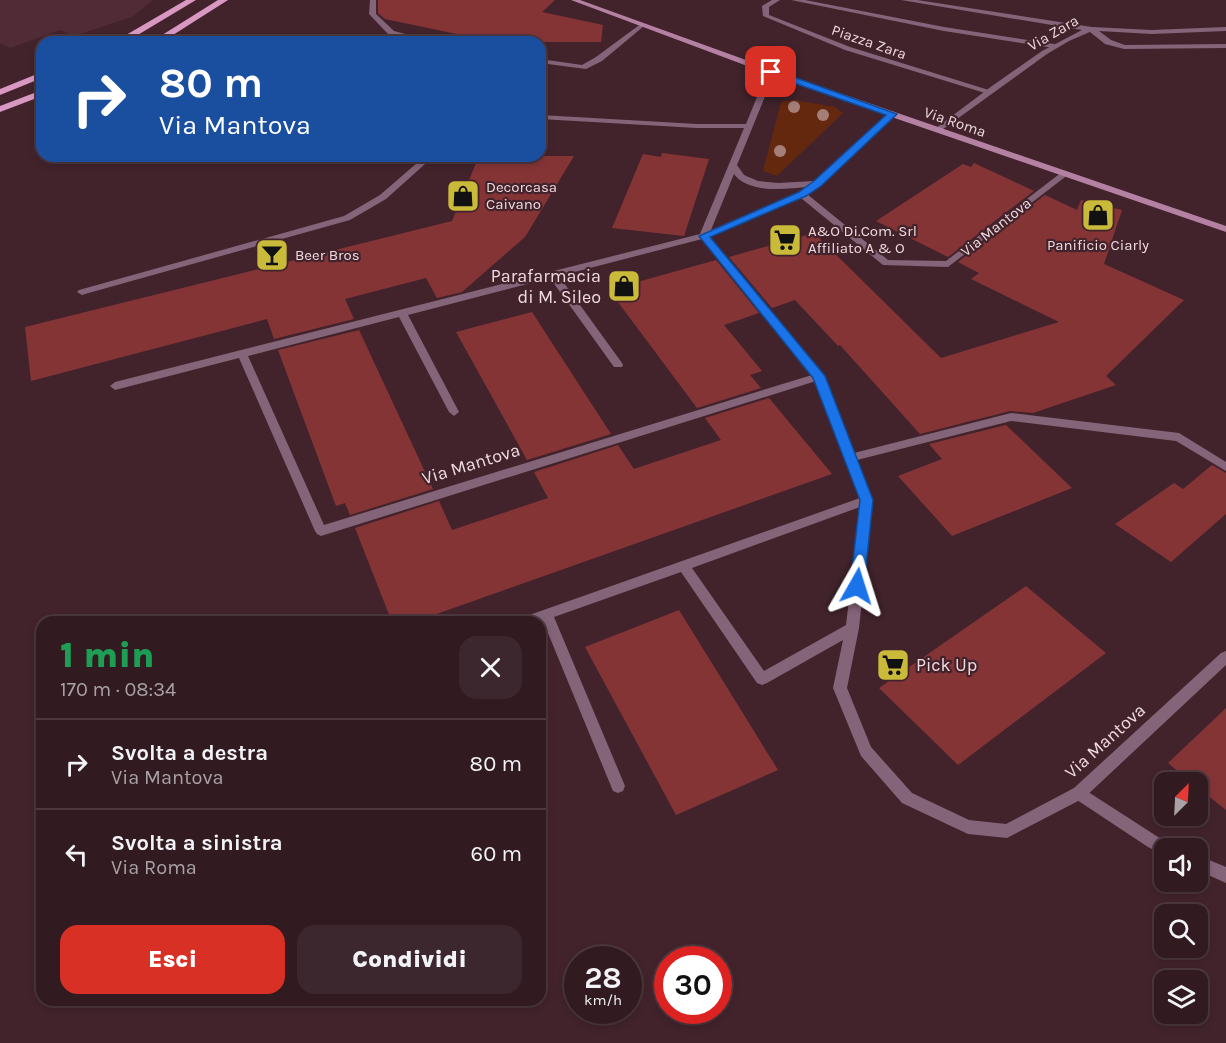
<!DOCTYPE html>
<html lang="it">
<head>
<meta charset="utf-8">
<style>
  body { margin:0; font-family:Karla,sans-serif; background:#3d272e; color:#f1f3f6; height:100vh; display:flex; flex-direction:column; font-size:22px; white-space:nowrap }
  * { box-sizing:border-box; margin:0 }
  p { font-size:20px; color:#a8a1a5 }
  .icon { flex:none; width:33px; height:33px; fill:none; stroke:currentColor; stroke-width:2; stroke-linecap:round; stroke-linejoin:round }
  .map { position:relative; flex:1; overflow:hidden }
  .drawer { position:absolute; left:36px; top:616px; width:510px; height:390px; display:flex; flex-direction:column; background:#321a21; border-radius:18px; box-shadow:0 3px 9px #0003,0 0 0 2px #4d383f }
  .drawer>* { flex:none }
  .hud { position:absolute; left:36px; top:36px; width:510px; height:126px; border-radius:18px; box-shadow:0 3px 9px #0003,0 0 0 2px #4d383f; background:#1a4fa0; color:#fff; overflow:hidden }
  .needle { width:39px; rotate:24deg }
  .buttons { position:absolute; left:1154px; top:772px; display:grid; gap:12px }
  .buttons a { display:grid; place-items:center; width:54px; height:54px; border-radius:12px; background:#321a21; box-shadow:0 3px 9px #0003,0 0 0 2px #4d383f; font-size:30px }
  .speed { position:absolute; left:564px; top:946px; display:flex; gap:12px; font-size:30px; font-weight:700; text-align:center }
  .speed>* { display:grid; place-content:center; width:78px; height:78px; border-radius:50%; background:#321a21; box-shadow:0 3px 9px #0003,0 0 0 2px #4d383f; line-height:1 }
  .speed small { font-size:15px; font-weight:400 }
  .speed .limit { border:9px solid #d22; background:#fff; color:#111 }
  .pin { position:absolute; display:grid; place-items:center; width:51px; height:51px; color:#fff; margin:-26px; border-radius:12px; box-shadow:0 3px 9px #0006 }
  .me { position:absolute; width:66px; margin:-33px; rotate:6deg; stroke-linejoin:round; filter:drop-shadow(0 0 4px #0008) }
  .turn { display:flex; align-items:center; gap:21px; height:126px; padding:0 24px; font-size:27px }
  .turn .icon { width:78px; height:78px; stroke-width:2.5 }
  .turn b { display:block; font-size:42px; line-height:51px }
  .round { display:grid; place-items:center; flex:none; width:63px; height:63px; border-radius:18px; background:#3d272e }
  .headline { display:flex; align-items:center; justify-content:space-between; height:102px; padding:0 24px }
  h1 { font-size:36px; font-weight:800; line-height:45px; color:#1e9e55 }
  .button { display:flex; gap:12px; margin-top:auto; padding:12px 24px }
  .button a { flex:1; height:69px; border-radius:18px; background:#d93025; color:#fff; font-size:24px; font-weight:800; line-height:69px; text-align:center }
  .button a+a { background:#3d272e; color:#f1f3f6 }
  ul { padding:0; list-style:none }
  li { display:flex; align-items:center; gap:18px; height:90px; padding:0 24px; border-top:2px solid #4d383f }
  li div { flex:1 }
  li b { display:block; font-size:22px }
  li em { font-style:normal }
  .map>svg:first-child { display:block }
</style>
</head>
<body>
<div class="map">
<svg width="1226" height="1043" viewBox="0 0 1226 1043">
  <rect width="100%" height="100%" fill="#42232c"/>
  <polygon fill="#512c37" points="0,0 153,0 132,17 74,36 60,30 10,48 0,43"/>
  <polygon fill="#64280e" points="794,100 835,107 843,113 777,176 763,171 781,102"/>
  <g fill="#853436">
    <polygon points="378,0 555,0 542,12 603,25 601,42 495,42 385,19 378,13"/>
    <polygon points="662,153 709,159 684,236 612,228 643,154 661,157"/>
    <polygon points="479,156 574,156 525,237 462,292 437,298 426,278 345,299 354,319 274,339 267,319 31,381 25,327 452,221"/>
    <polygon points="974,163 1034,191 948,257 876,221 963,164 971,167"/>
    <polygon points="1045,195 1077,210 1081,200 1122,210 1104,264 1184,300 1106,376 1116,385 1033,413 1010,411 920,434 840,345 838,346 795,300 772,308 729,257 814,233 941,358 1059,322 971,279 979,273 958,262"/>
    <polygon points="716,260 759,313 724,325 762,371 750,375 761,388 697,408 609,290"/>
    <polygon points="532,312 611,434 527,460 456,332"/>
    <polygon points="359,330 433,489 350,515 345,503 336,506 278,350"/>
    <polygon points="769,398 832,474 414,622 392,622 355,528 439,501 452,530 548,498 534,472 618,445 634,469 721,440 705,418"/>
    <polygon points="1006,425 1072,488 952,536 898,476 942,459 929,444"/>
    <polygon points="1212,465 1226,473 1226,514 1171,562 1115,524 1174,483 1183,489"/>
    <polygon points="1026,586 1106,653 958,765 879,688"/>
    <polygon points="679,610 778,770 676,815 585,647"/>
    <polygon points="1226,708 1226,810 1197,787 1197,783 1192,783 1168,763"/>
  </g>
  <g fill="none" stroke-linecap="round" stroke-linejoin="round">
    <g fill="#846478" fill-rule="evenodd">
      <polygon points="370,0 376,0 376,14 394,31 436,42 422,42 389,35 369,14"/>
      <polygon points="772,0 780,0 769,7 769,15 850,47 992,91 985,93 845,50 763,16 762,6"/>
      <polygon points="791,0 805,0 944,27 1054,44 1058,46 1054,48 944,31"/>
      <polygon points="642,23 646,25 644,26 602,61 586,69 540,63 540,59 582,65 596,57"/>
      <polygon points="1079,786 1158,837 1173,844 1176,849 1164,849 1164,855 1148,847 1074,798 1072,793 1074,788"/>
      <polygon points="1197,855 1226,867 1226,883 1197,870"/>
    </g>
    <g fill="#846478" fill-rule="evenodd">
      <polygon points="901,0 917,0 1092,27 1152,30 1226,27 1226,31 1152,34 1099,31 1111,40 1125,45 1226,44 1226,48 1124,49 1105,44 1090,32 1069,41 1047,54 939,132 936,132 936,128 992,86 1042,51 1082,30"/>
      <path d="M768,70L775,72L737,165L744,175L758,181L778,183L814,181L889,112L896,114L820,185L807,194L888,260L946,261L1062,172L1069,174L948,267L883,265L801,198L710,237L823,374L854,453L1011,413L1179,433L1226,462V471L1176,441L1011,421L857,460L873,500L859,628L847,688L871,747L912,793L969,820L1006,824L1074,788L1221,653L1226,651V665L1084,798L1007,838L968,834L902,803L861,756L833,688L843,640L767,683L762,685L757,683L681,572L554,617L625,786L623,791L618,793L613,791L543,621L520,622L521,618L860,498L816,381L321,536L317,534L315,531L239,358L115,390L110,386L115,382L700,234L744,128H697L540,119V115L697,124H746ZM734,174C749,194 785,189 806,187L799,192L711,230ZM702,239L812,375L324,525L248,356L399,317L449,412L454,416L459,412L408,315L550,278L614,367H622L623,365L622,363L559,276ZM860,507L846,625L764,671L692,568Z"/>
      <polygon points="425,156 434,156 386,199 350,220 85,294 82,295 77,292 79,290 344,216 380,195"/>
    </g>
    <polygon fill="#b481a2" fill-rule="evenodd" points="571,0 580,0 796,78 1226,226 1226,232 790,82"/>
    <g fill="#d998c2" fill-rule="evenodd">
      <polygon points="186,0 196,0 126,42 114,42"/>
      <polygon points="218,0 228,0 162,42 151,42"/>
      <polygon points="42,72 42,78 0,95 0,89"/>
      <polygon points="42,90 42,96 0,112 0,106"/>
    </g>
  </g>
  <g fill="#a57e79">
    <circle cx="794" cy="107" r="6"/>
    <circle cx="823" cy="115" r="6"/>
    <circle cx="780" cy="151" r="6"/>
  </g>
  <polygon fill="#1a73e8" stroke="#114b97" stroke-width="1.5" points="768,70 774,70 897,114 821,186 806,196 710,237 825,376 873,500 864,586 862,590 852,590 850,586 860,500 813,378 699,236 799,192 814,181 886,115 768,74"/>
  <defs>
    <g id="shop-square" transform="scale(1.725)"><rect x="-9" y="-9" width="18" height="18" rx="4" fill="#caba3a" stroke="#42232c"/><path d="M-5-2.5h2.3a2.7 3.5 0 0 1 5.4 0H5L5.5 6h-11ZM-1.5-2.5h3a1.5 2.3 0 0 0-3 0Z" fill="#111"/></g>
    <g id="supermarket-square" transform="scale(1.725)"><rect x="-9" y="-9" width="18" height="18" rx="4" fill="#caba3a" stroke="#42232c"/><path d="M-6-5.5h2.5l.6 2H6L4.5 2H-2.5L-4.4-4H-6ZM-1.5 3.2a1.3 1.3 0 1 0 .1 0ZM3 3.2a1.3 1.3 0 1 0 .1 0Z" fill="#111"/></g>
    <g id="bar-square" transform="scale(1.725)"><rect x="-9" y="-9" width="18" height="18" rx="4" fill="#caba3a" stroke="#42232c"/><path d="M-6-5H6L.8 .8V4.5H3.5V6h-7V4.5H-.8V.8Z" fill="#111"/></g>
  </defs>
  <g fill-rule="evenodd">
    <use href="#shop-square" x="463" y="196"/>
    <use href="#shop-square" x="1098" y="215"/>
    <use href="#supermarket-square" x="785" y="240"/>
    <use href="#bar-square" x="272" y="255"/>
    <use href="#shop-square" x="624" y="286"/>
    <use href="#supermarket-square" x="893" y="665"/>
  </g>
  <g text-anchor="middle" stroke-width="4.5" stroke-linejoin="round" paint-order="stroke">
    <g font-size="15" fill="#efdadf" stroke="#42232c">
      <text transform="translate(1053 33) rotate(-30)" y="5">Via Zara</text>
      <text transform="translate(869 42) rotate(19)" y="5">Piazza Zara</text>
      <text transform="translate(955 122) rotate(19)" y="5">Via Roma</text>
      <text transform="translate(996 227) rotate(-38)" y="5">Via Mantova</text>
    </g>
    <g font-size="15" fill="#efdadf" stroke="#42232c" text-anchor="start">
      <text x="486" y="192">Decorcasa<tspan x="486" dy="17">Caivano</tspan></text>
      <text x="808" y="236">A&amp;O Di.Com. Srl<tspan x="808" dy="17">Affiliato A &amp; O</tspan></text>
      <text x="1098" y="250" text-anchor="middle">Panificio Ciarly</text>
      <text x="295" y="260">Beer Bros</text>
    </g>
    <g font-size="18" fill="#efdadf" stroke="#42232c" text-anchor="end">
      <text x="601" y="282">Parafarmacia<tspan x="601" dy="21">di M. Sileo</tspan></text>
      <text x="916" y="671" text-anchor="start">Pick Up</text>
    </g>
    <g font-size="18" fill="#efdadf" stroke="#42232c">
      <text transform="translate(471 464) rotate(-17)" y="6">Via Mantova</text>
      <text transform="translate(1105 741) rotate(-42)" y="6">Via Mantova</text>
    </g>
  </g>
</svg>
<div class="buttons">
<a><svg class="needle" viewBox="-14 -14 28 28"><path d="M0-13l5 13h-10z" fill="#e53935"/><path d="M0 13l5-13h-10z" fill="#a8a1a5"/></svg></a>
<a><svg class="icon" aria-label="sound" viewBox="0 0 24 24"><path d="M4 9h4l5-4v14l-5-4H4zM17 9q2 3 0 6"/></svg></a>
<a><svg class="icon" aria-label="search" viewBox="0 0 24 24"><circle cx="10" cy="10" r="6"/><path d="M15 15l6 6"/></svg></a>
<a><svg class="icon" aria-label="layers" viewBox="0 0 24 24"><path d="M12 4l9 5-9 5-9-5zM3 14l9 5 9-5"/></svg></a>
</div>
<div class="speed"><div>28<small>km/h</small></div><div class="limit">30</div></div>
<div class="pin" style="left:771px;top:72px;background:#d93025"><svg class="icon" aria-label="arrive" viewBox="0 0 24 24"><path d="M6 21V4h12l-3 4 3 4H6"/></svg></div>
<svg class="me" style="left:857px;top:586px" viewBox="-20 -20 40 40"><path d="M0-17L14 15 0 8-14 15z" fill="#1a73e8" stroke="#fff" stroke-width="4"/></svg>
<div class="hud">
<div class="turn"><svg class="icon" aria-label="right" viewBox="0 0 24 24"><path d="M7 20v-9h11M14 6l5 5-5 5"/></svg><div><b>80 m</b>Via Mantova</div></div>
</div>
<section class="drawer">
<div class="headline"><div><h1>1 min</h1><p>170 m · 08:34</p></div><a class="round"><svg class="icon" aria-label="close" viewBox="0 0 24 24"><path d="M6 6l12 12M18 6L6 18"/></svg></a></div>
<ul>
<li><svg class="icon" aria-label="right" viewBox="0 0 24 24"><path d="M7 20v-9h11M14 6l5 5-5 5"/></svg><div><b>Svolta a destra</b><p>Via Mantova</p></div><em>80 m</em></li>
<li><svg class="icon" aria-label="left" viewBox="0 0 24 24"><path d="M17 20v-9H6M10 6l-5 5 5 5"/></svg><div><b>Svolta a sinistra</b><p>Via Roma</p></div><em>60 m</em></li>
</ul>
<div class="button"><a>Esci</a><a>Condividi</a></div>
</section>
</div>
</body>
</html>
